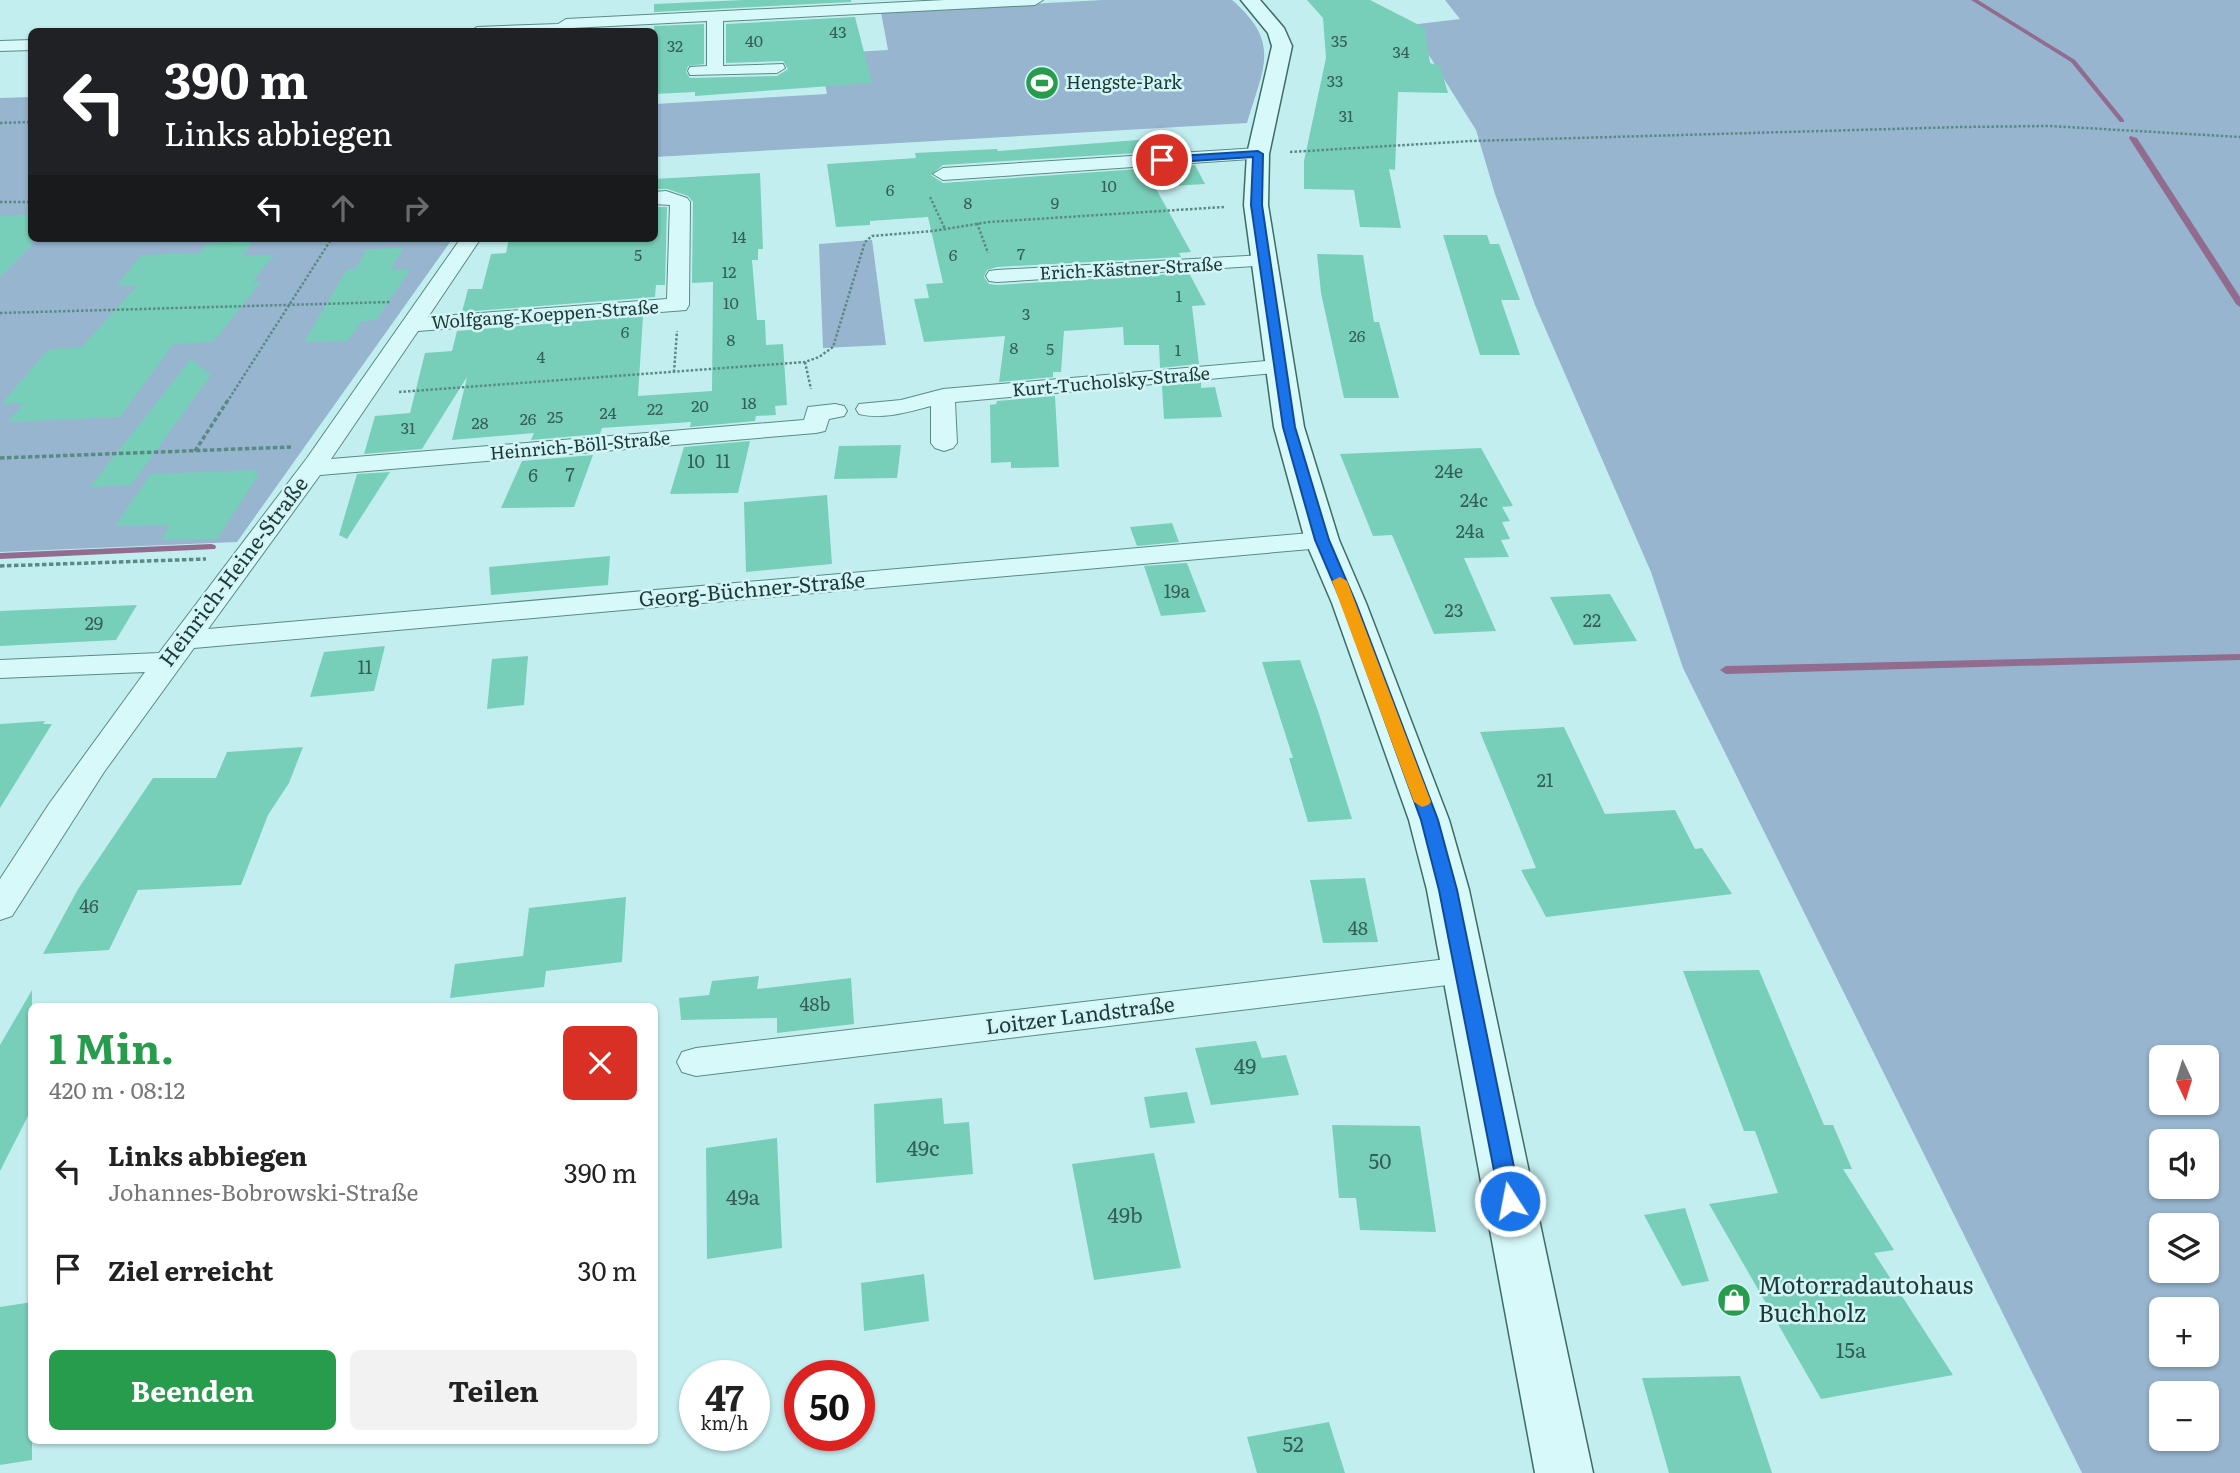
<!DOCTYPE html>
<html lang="de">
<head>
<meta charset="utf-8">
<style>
  body { margin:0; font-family:Literata,serif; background:#f2f2f2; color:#222; height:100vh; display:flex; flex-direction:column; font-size:26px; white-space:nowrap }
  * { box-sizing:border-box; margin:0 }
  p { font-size:23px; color:#767676 }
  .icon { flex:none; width:38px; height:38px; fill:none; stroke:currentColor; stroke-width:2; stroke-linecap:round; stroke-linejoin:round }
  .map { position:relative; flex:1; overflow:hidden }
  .drawer { position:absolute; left:28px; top:1003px; width:630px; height:441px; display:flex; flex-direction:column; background:#fff; border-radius:10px; box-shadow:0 2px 5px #0004 }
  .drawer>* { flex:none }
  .hud { position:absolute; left:28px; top:28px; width:630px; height:214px; border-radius:10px; box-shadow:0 2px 5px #0004; background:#202124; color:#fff; overflow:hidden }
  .needle { width:46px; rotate:176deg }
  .tools { position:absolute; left:2149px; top:1045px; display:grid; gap:14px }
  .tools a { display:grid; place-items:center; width:70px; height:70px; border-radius:10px; background:#fff; box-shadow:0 2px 5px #0004; font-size:35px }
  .speed { position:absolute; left:679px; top:1360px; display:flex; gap:14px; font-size:35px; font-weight:700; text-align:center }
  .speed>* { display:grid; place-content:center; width:91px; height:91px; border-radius:50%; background:#fff; box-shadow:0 2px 5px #0004; line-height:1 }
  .speed small { font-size:18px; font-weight:400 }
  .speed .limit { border:10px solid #d22; background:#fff; color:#111 }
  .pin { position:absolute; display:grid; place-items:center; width:60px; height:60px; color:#fff; margin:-30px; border:4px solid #fff; border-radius:50%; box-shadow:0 2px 7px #0007 }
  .me { position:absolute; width:77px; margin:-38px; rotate:349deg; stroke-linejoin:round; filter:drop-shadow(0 0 5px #0008) }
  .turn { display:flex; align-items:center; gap:24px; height:147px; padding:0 21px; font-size:32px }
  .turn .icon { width:91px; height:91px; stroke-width:2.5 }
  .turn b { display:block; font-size:49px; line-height:60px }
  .lanes { display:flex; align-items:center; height:66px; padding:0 21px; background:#0003; justify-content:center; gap:35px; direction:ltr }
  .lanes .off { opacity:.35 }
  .round { display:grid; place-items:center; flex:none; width:74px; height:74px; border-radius:10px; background:#f2f2f2 }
  .head { display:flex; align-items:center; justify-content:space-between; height:119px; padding:0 21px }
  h1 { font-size:42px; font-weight:700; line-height:52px; color:#279c4d }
  .button { display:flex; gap:14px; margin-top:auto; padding:14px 21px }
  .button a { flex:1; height:80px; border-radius:10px; background:#279c4d; color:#fff; font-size:28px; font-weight:700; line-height:80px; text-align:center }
  .button a+a { background:#f2f2f2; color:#222 }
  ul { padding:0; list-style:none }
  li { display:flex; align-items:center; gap:21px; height:98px; padding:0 21px }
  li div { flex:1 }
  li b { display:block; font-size:26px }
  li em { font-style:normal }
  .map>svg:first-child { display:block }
</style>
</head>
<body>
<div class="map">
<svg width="2240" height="1473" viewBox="0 0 2240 1473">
  <rect width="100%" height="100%" fill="#c3eef0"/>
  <g fill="#97b5ce" fill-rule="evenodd">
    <path d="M1103,0H1232C1282,43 1263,68 1247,123L655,157V104L827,94L819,54L888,50L881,12Z"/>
    <path d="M1445,0H2240V1473H2082L1683,668L1651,572L1535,305L1495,194L1476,130L1410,25L1460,19ZM2161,1057H2207V1102H2161ZM2161,1141H2207V1186H2161ZM2161,1225H2207V1270H2161ZM2161,1309H2207V1354H2161ZM2161,1393H2207V1438H2161Z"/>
    <polygon points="31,97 32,238 453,238 237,542 0,552 0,98"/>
    <polygon points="872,240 886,345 823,348 819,244"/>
  </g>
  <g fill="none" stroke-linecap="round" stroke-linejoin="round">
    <g fill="#916c8e" fill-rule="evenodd">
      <polygon points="1971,0 1978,0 2075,60 2124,120 2124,122 2120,122 2071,62"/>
      <polygon points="2130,136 2137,138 2240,297 2240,307 2236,304 2129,138"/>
      <polygon points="211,544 215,545 216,547 215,549 0,559 0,553"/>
      <polygon points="2240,654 2240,660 1726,674 1720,670 1726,666"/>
    </g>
  </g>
  <g fill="#78cfb9">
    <polygon points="743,0 851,0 851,2 654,12 654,4"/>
    <polygon points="1307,0 1370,0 1425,28 1430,63 1440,66 1448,93 1398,92 1395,170 1389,169 1401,228 1360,227 1354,190 1304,189 1304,161 1326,58 1323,18"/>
    <polygon points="855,17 872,83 695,96 695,92 654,94 654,26 704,24 704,64 688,66 686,72 690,78 777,76 788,69 783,61 726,63 726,24"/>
    <polygon points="1163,138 1165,142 1181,141 1186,150 943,165 931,175 943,183 1195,165 1205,184 1155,187 1191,252 1179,253 1181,257 997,267 987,270 984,277 989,284 997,285 1189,273 1206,305 1192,306 1199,364 1160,368 1159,345 1124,345 1123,327 1064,331 1061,372 1053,372 1053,377 999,382 1005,336 924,342 914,299 929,298 926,284 943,283 928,217 870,221 870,225 836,227 827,164 916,158 915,153 997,149 998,151"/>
    <polygon points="760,173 763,249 758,249 758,260 752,260 757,320 765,320 766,345 783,344 787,405 775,406 776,415 756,416 755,421 690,427 691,422 602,428 600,434 531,440 534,433 452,440 467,377 422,449 364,454 375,416 410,413 425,353 452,351 457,331 643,316 638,396 712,391 713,282 692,283 693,202 688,196 667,189 654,189 654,179"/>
    <polygon points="654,207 667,207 665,285 656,285 655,297 462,312 468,289 482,289 491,254 506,253 509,238 654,238"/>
    <polygon points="32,214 32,245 0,277 0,216"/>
    <polygon points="1443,235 1487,235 1490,244 1499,244 1520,300 1501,300 1520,355 1480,355"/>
    <polygon points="253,241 243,256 274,255 252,282 261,282 213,342 173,344 120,417 8,422 24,403 2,403 49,349 81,348 138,285 117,286 141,255 199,253 207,243"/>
    <polygon points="403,248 391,270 410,270 377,319 361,322 348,341 304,342 347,269 356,269 366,249"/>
    <polygon points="1317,254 1363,255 1374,322 1379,322 1399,398 1344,398 1321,293"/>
    <polygon points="191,359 211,375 131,485 90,487"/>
    <polygon points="1201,382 1201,388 1215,387 1222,417 1164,419 1162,386"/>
    <polygon points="1055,396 1059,467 1011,468 1011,462 991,463 990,405 996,404 997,401"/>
    <polygon points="750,441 738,493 670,494 684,447"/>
    <polygon points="901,445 897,478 834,479 839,446"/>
    <polygon points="1481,448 1513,506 1502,507 1510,521 1502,522 1510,539 1501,540 1509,557 1464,558 1496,631 1434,634 1392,535 1373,536 1340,454"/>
    <polygon points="593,455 574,507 501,508 522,461"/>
    <polygon points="257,470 254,474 259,474 217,539 161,540 170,525 115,526 151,474"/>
    <polygon points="390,472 347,539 339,535 357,474"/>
    <polygon points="827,495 832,564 746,572 744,502"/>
    <polygon points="1172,523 1179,542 1137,546 1130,527"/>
    <polygon points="610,556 608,585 491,595 489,567"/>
    <polygon points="1187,563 1206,612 1161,616 1144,566"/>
    <polygon points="1610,594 1637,641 1574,645 1550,597"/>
    <polygon points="137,605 116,640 0,646 0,611"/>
    <polygon points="385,646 374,691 310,697 324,652"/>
    <polygon points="528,656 524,705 487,709 492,659"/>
    <polygon points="1300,660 1319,714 1352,819 1308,822 1289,758 1293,758 1262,662"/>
    <polygon points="45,721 43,724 52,724 0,808 0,724"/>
    <polygon points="1564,727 1605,814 1675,810 1695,849 1702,848 1732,894 1546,917 1521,870 1536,868 1480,732"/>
    <polygon points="303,747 289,783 268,815 241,885 138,890 109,950 43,954 78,889 153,778 216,778 227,752"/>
    <polygon points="1365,878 1378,942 1323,943 1310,880"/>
    <polygon points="626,897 622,962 546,971 544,987 450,998 455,964 523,956 529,908"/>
    <polygon points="1759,970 1824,1125 1833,1125 1852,1169 1843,1169 1894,1250 1874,1253 1953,1375 1821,1399 1709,1204 1778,1193 1755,1131 1744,1131 1683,971"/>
    <polygon points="759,976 757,989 851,978 854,1024 777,1033 777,1018 681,1020 679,998 709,995 712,981"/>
    <polygon points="32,990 32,1108 0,1171 0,1045"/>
    <polygon points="1256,1041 1262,1058 1286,1055 1299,1095 1211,1105 1195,1048"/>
    <polygon points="1187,1092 1195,1123 1150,1128 1144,1097"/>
    <polygon points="942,1098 944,1124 969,1122 973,1174 876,1183 874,1104"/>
    <polygon points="1332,1125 1420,1126 1436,1232 1360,1230 1356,1198 1339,1198"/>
    <polygon points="777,1138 782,1248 707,1259 706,1148"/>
    <polygon points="1154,1153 1181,1268 1094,1280 1072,1164"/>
    <polygon points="1685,1208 1709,1281 1682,1286 1644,1215"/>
    <polygon points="924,1274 929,1321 864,1331 861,1283"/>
    <polygon points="32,1302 32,1460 0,1465 0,1307"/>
    <polygon points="1740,1376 1772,1473 1669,1473 1642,1378"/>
    <polygon points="1329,1422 1345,1473 1257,1473 1247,1437"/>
  </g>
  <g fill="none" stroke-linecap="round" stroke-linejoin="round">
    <g stroke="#598b84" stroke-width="2">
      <g id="minor">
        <polygon points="945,0 1043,0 1035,5 723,21 723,66 783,64 785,68 777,73 690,75 688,71 690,67 707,66 707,21 572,28 570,32 469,32 477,27 558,24 566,19"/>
        <polygon points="32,40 32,50 0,51 0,41"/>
        <polygon points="1258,148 1267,154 1265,158 943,180 933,174 943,168"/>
        <polygon points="666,191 687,198 690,202 689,305 686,310 418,331 331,459 804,420 808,407 835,404 844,406 847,411 844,416 829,419 825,431 816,433 320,475 208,629 1322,532 1332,534 1336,540 1332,546 1322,548 194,648 104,772 12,916 0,920 0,879 49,804 145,672 0,678 0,660 159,653 307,458 461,238 481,238 428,317 667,299 670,205 654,204 654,192"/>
        <polygon points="1264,255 1271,257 1275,261 1271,265 997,282 989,281 986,276 989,271 997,270"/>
        <path d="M1279,360L1287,362L1291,367L1287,372L955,402L957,443L953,448L944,451L935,448L931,443V406C908,412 883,420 859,414L856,409L859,404L901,400L943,389Z"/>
        <polygon points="1464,957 1477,961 1482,970 1477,979 1464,983 696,1076 682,1072 677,1062 682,1052 696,1048"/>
      </g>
    </g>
    <g stroke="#3c6c64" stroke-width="3">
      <polygon id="secondary" points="1241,0 1260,0 1284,28 1292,46 1269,154 1268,205 1304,427 1339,540 1366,603 1449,820 1469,890 1593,1473 1535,1473 1427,890 1409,820 1332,603 1305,540 1274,427 1244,205 1247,154 1272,46 1268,33"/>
    </g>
    <g stroke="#598b84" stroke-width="2.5" stroke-dasharray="2.5 2" stroke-linecap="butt">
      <polyline points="0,123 32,122"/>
      <polyline points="1290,152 1471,141 1961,127 2050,126 2240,137"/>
      <polyline points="930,197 945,229"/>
      <polyline points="0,202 32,202"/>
      <polyline points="977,223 988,253"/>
      <polyline points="0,313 391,302"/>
      <polyline points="805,362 811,389"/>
      <polyline points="674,372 677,331"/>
      <polyline points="399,392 805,362 819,357 833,347 865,242 872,236 933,231 989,222 1224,207"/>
      <polyline points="227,402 332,238"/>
    </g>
    <g stroke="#598b84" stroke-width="3.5" stroke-dasharray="4.5 2.5" stroke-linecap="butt">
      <polyline points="195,451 228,400"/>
      <polyline points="0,458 291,447"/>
      <polyline points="0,566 206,559"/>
    </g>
    <use href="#minor" fill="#d7f9fa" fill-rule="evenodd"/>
    <use href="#secondary" fill="#d7f9fa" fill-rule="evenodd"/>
  </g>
  <polygon fill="#1a73e8" stroke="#114b97" stroke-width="2" points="1258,151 1263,154 1262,205 1295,427 1329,540 1356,603 1438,820 1457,890 1521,1201 1518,1207 1510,1209 1503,1207 1500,1201 1439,890 1421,820 1342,603 1315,540 1283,427 1251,205 1253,157 1162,163 1157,160 1162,157"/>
  <polygon fill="#f59e0b" points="1340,577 1347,581 1431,802 1428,805 1422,807 1414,802 1332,581"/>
  <defs>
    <g id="stadium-disc" transform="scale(1.75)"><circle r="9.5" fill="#279c4d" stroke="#d3f5f7"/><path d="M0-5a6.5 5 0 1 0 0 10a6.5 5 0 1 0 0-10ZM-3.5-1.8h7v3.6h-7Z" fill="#fff"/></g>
    <g id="shop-disc" transform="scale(1.75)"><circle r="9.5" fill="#279c4d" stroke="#d3f5f7"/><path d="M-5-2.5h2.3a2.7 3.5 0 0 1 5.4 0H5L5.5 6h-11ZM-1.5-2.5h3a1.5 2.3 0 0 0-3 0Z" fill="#fff"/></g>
  </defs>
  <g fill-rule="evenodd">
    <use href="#stadium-disc" x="1042" y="83"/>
    <use href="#shop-disc" x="1734" y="1300"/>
  </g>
  <g text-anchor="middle" stroke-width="5" stroke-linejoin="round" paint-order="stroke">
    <g font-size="16" fill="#345f56">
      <text x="838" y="38">43</text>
      <text x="754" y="47">40</text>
      <text x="1339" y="47">35</text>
      <text x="675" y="52">32</text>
      <text x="1401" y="58">34</text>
      <text x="1335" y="87">33</text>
      <text x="1346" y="122">31</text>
      <text x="1109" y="192">10</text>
      <text x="890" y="196">6</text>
      <text x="968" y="209">8</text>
      <text x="1055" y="209">9</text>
      <text x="739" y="243">14</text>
      <text x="1021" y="260">7</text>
      <text x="638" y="261">5</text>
      <text x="953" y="261">6</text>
      <text x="729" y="278">12</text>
      <text x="1179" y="302">1</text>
      <text x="731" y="309">10</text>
      <text x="1026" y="320">3</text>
      <text x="625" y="338">6</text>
      <text x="1357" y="342">26</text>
      <text x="731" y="346">8</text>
      <text x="1014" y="354">8</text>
      <text x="1050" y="355">5</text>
      <text x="1178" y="356">1</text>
      <text x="541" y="363">4</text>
      <text x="749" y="409">18</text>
      <text x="700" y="412">20</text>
      <text x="655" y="415">22</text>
      <text x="608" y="419">24</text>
      <text x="555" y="423">25</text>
      <text x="528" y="425">26</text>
      <text x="480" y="429">28</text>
      <text x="408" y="434">31</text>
    </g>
    <g font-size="18" fill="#1e3a35" stroke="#d3f5f7" text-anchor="start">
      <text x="1066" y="89">Hengste-Park</text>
    </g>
    <g font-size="18" fill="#1e3a35" stroke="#d3f5f7">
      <text transform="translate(1131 269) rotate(-3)" y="6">Erich-Kästner-Straße</text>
      <text transform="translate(545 315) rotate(-4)" y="6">Wolfgang-Koeppen-Straße</text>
      <text transform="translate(1111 382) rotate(-5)" y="6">Kurt-Tucholsky-Straße</text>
      <text transform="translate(580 446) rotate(-5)" y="6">Heinrich-Böll-Straße</text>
    </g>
    <g font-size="18" fill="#345f56">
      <text x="696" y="468">10</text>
      <text x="723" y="468">11</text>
      <text x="1449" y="478">24e</text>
      <text x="570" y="481">7</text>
      <text x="533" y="482">6</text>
      <text x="1474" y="507">24c</text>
      <text x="1470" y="538">24a</text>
      <text x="1177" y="598">19a</text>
      <text x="1454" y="617">23</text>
      <text x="1592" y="627">22</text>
      <text x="94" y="630">29</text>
      <text x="365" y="674">11</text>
      <text x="1545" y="787">21</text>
      <text x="89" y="913">46</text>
      <text x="1358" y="935">48</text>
      <text x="815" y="1011">48b</text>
    </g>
    <g font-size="21" fill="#1e3a35" stroke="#d3f5f7">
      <text transform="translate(234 572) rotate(-53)" y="7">Heinrich-Heine-Straße</text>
      <text transform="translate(752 590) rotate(-5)" y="7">Georg-Büchner-Straße</text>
      <text transform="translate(1080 1016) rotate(-7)" y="7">Loitzer Landstraße</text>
    </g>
    <g font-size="21" fill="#345f56">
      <text x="1245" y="1074">49</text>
      <text x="923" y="1156">49c</text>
      <text x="1380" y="1169">50</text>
      <text x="743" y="1205">49a</text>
      <text x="1125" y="1223">49b</text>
      <text x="1851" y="1358">15a</text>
      <text x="1293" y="1452">52</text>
    </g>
    <g font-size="24" fill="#1e3a35" stroke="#d3f5f7" text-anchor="start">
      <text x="1758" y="1294">Motorradautohaus<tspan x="1758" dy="28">Buchholz</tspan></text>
    </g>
  </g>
</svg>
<div class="tools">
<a><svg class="needle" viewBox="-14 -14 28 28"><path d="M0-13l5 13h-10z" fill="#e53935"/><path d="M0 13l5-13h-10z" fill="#767676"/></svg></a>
<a><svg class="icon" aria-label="sound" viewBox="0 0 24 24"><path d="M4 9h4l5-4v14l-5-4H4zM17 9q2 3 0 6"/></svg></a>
<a><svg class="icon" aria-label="layers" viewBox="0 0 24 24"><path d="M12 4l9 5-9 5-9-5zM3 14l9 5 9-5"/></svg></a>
<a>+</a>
<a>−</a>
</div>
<div class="speed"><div>47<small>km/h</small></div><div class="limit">50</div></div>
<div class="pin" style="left:1162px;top:160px;background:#d93025"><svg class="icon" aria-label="arrive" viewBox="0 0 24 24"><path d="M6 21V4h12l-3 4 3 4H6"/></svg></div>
<svg class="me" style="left:1510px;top:1201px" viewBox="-20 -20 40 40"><circle r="17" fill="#1a73e8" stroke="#fff" stroke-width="3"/><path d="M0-11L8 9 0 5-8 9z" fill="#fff"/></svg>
<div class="hud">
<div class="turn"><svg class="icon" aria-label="left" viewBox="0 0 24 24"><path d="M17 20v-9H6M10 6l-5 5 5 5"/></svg><div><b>390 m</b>Links abbiegen</div></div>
<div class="lanes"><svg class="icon" aria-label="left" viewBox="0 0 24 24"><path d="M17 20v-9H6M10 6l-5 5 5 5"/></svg><svg class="icon off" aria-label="ahead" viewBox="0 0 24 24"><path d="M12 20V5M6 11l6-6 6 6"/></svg><svg class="icon off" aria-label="right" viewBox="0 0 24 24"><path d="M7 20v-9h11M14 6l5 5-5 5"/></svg></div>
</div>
<section class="drawer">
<div class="head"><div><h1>1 Min.</h1><p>420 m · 08:12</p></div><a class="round" style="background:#d93025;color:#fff"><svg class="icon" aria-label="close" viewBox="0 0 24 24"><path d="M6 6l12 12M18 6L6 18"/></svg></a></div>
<ul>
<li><svg class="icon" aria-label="left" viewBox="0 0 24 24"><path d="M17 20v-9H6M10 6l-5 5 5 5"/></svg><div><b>Links abbiegen</b><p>Johannes-Bobrowski-Straße</p></div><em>390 m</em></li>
<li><svg class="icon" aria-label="arrive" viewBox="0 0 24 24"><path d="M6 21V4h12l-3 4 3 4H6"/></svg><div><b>Ziel erreicht</b></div><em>30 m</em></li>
</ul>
<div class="button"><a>Beenden</a><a>Teilen</a></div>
</section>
</div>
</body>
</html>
